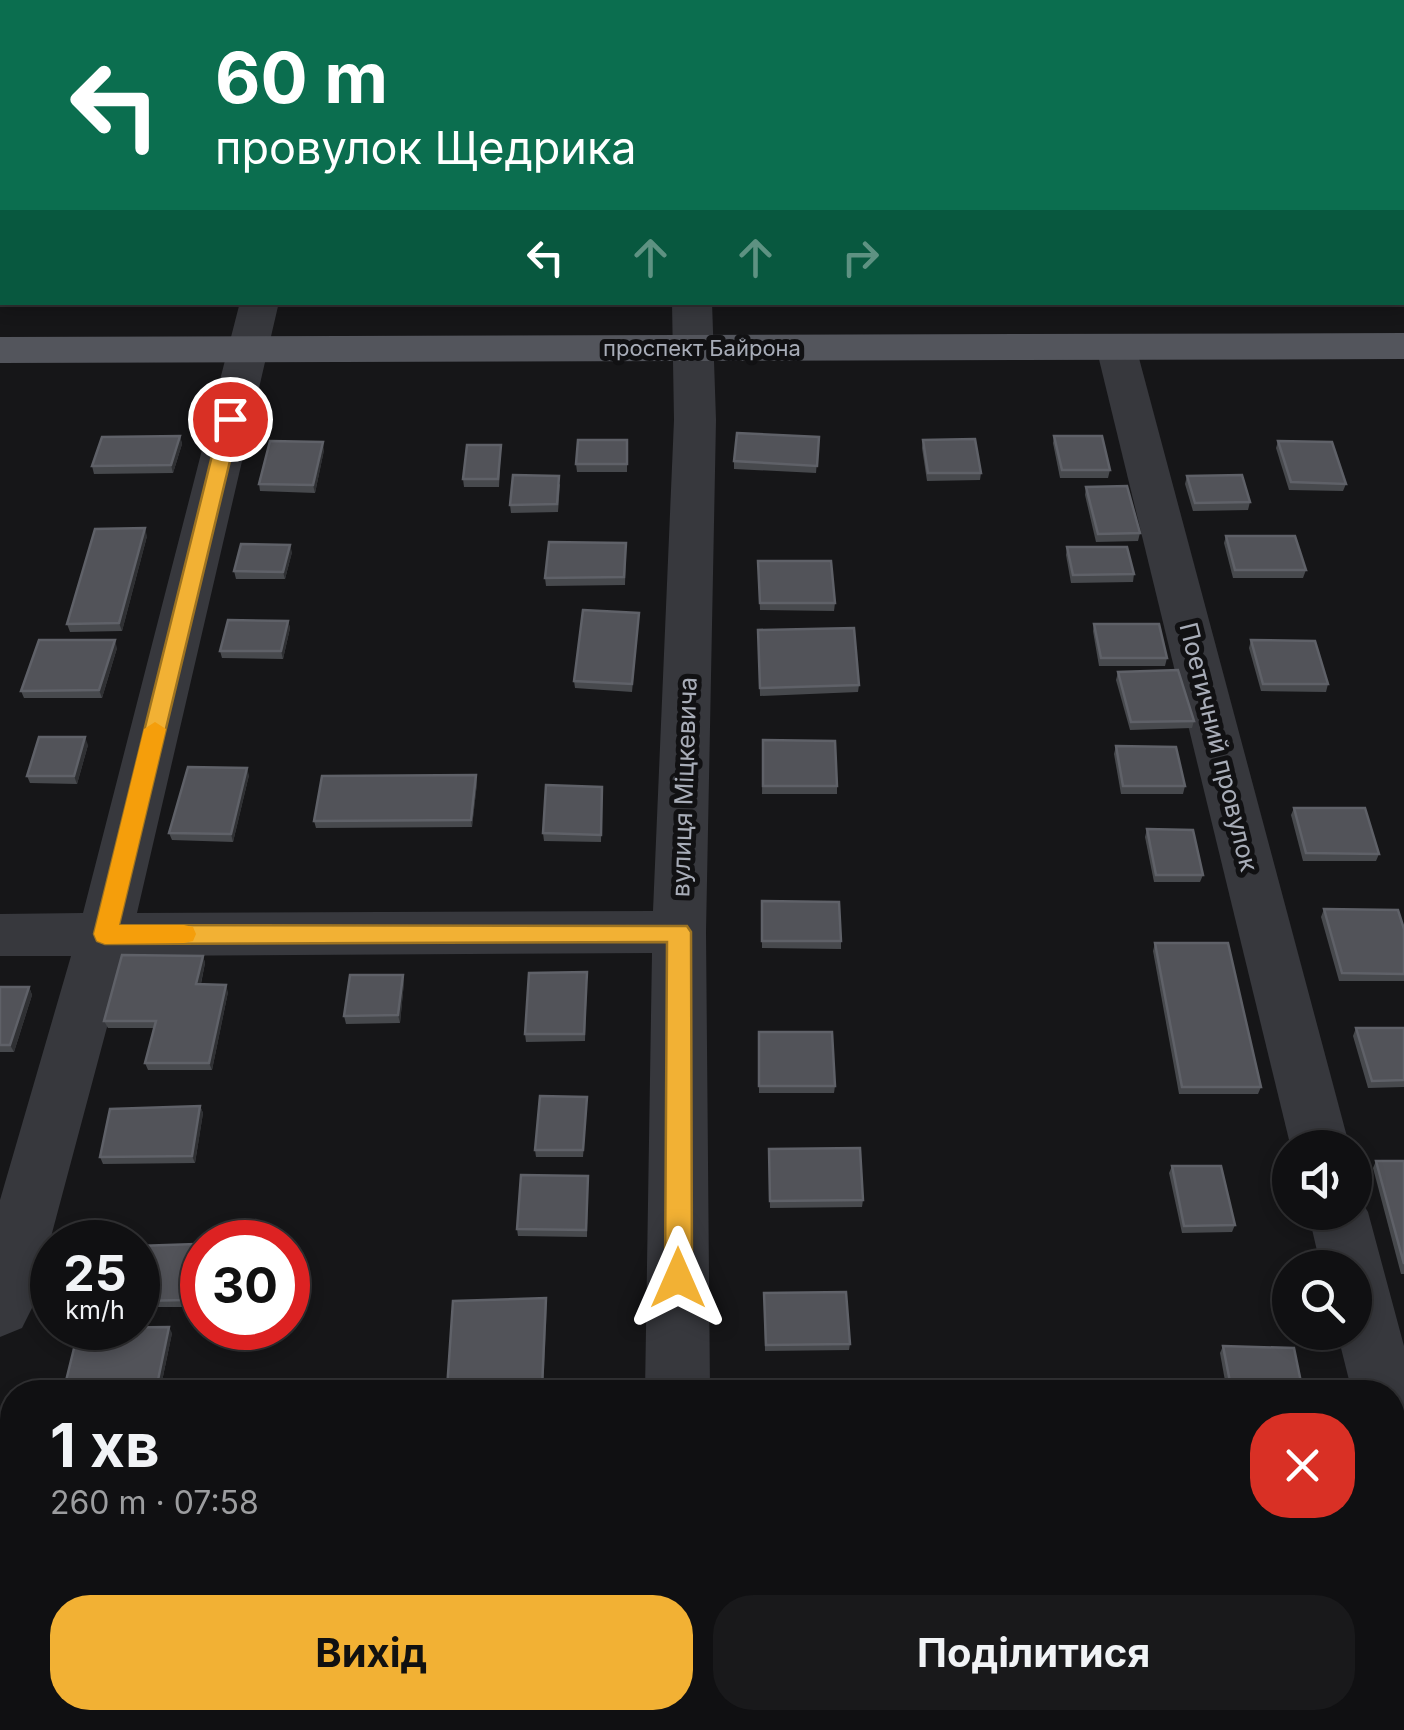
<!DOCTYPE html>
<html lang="uk">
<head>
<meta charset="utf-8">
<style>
  body { margin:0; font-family:Inter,sans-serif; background:#19191b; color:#f1f3f6; height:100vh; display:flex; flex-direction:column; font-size:38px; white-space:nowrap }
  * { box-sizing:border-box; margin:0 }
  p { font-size:32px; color:#9c9d9f }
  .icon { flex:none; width:55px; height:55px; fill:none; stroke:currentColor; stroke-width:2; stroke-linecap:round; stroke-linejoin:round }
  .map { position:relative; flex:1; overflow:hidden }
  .sheet { position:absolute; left:0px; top:1380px; width:1405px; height:350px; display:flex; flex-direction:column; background:#101012; border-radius:40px 40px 0 0; box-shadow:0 5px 15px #0003,0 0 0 2px #303032 }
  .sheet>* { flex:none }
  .banner { position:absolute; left:0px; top:0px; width:1405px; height:305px; box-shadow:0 5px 15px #0003,0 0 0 2px #303032; background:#0b6e4f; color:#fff; overflow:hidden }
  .buttons { position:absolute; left:1272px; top:1130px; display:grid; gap:20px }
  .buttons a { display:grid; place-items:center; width:100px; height:100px; border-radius:50%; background:#101012; box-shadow:0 5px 15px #0003,0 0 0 2px #303032; font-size:50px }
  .speed { position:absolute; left:30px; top:1220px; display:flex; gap:20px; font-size:50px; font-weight:700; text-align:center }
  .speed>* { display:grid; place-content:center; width:130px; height:130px; border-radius:50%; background:#101012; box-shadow:0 5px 15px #0003,0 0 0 2px #303032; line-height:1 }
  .speed small { font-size:25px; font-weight:400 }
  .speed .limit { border:15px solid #d22; background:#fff; color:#111 }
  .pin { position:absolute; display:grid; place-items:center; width:85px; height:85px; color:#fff; margin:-42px; border:5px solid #fff; border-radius:50%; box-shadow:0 2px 10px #0007 }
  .me { position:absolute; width:110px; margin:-55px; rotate:0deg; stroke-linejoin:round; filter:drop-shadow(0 0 8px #0008) }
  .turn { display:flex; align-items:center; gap:35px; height:210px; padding:0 50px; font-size:45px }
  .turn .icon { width:130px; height:130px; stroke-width:2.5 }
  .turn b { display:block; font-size:70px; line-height:85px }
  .lanes { display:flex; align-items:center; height:95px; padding:0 50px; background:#0003; justify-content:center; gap:50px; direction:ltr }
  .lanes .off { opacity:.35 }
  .round { display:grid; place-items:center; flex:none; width:105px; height:105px; border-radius:40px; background:#19191b }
  .overview { display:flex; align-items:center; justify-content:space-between; height:170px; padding:0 50px }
  h1 { font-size:60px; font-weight:700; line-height:75px }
  .button { display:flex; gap:20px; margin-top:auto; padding:20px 50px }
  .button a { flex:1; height:115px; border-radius:40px; background:#f2b134; color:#111; font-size:40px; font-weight:700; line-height:115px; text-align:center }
  .button a+a { background:#19191b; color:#f1f3f6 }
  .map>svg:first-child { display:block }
</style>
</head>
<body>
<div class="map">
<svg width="1404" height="1730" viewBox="0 0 1404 1730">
  <rect width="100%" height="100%" fill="#161618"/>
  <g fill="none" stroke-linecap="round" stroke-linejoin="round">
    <g fill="#37383d" fill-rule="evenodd">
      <rect x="680" y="0" width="32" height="2"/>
      <polygon points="946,0 979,0 980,2 948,2"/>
      <rect x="1402" y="95" width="2" height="20"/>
      <polygon points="240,302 279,302 137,913 653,911 674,420 672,302 712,302 716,420 706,932 710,1392 645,1392 652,953 126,956 32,1308 22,1328 0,1337 0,1200 71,956 0,956 0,914 83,913"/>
      <polygon points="1116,335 1130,338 1136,347 1350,1148 1291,1148 1096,347 1102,338"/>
      <polygon points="1355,1191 1368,1212 1404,1346 1404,1505 1392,1500 1392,1392 1352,1392 1337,1332 1355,1332 1355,1268 1321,1268 1308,1212 1355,1212"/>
      <polygon points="642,1718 714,1718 714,1730 640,1730"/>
    </g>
    <polygon fill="#53555c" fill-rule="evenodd" points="1404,333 1404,359 0,363 0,337"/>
  </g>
  <g fill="#47494d">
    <rect x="739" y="0" width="33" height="2"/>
    <polygon points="180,436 182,444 173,473 94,474 92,466"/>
    <polygon points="1054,436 1110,470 1108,478 1060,478 1053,443"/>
    <polygon points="819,437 816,473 734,469 734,461"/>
    <polygon points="627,440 627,472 577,472 576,464"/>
    <polygon points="923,440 981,473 980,480 927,481 922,448"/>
    <polygon points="1278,441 1346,484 1343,491 1289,490 1276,448"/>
    <polygon points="501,445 499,487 464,487 463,479"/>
    <polygon points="324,450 315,493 260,491 259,484"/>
    <polygon points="1187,476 1250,502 1248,510 1193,511 1185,484"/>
    <polygon points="560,484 558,512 511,513 510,505"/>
    <polygon points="1086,487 1140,533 1138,541 1096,542 1085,495"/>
    <polygon points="147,536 122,631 70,632 67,624"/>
    <polygon points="1226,536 1306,570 1303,578 1233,578 1224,543"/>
    <polygon points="1067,547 1134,574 1133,582 1071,583 1066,555"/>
    <polygon points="626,551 625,585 546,586 545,578"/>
    <polygon points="292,552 285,579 236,579 234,571"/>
    <polygon points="758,561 835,603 834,611 760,610"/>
    <polygon points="639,613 632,692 575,688 574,681"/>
    <polygon points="288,621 290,628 283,659 222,658 220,651"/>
    <polygon points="1094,624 1167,658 1165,666 1099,666 1093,631"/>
    <polygon points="758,630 859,685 858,692 760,696"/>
    <polygon points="1251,640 1328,684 1326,692 1261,691 1249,648"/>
    <polygon points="117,648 102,698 24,698 21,691"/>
    <polygon points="1118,672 1194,721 1192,728 1130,730 1116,680"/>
    <polygon points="763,740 837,786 837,794 762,794"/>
    <polygon points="88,745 77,784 30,783 27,776"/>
    <polygon points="1116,746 1185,786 1183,794 1121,794 1114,754"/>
    <polygon points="249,775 233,842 172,840 169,833"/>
    <polygon points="476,775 477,783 472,827 316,828 314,821"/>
    <polygon points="602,794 601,842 544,841 543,833"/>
    <polygon points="1294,808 1379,854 1376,861 1303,861 1291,815"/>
    <polygon points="1147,829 1203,875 1200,882 1154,882 1145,837"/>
    <polygon points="762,901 841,941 841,949 762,948"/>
    <polygon points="1324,909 1404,929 1404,981 1339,981 1321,917"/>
    <polygon points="1155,943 1261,1087 1258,1094 1179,1094 1153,951"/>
    <polygon points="203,956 205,963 201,984 228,992 212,1070 148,1070 145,1063 154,1028 108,1028 104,1021"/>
    <polygon points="403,975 404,982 400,1023 346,1024 344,1016"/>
    <polygon points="587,979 585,1041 526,1042 525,1034"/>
    <polygon points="0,987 29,987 32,995 14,1052 0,1052"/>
    <polygon points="1356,1028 1404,1028 1404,1087 1368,1088 1353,1036"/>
    <polygon points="759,1032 835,1086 834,1093 759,1093"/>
    <polygon points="587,1104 583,1157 536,1157 535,1150"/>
    <polygon points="200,1106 203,1113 195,1163 103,1164 100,1157"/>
    <polygon points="769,1149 863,1200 862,1207 770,1208"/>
    <polygon points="1376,1161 1404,1161 1404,1274 1401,1274 1373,1168"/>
    <polygon points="1172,1166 1235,1225 1232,1232 1182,1233 1169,1173"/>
    <polygon points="588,1176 587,1237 518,1236 517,1229"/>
    <polygon points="195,1244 198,1251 188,1307 138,1307 138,1246"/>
    <polygon points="764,1293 850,1344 849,1350 765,1351"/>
    <polygon points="546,1298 543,1392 448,1392 447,1389"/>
    <polygon points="172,1333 161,1386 70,1387 66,1381"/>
    <polygon points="1223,1346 1303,1392 1227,1392 1220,1353"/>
    <polygon points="1404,1711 1404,1719 1401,1722 1265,1726 1263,1718 1392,1718"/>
  </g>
  <g fill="#2f3033">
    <polygon points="1139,0 1171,0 1159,2 1128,2"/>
    <polygon points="180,436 182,444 173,473 171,465"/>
    <polygon points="323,442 324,450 315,493 313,485"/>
    <polygon points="145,528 147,536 122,631 119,623"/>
    <polygon points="290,545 292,552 285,579 283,572"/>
    <polygon points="288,621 290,628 283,659 281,651"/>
    <polygon points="115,640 117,648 102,698 99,690"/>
    <polygon points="85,737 88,745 77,784 74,776"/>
    <polygon points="247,768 249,775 233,842 231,834"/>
    <polygon points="476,775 477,783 472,827 471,820"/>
    <polygon points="203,956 205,963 199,992 196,984"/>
    <polygon points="403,975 404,982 400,1023 398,1015"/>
    <polygon points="226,985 228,992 212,1070 209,1063"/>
    <polygon points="29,987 32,995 14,1052 10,1045"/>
    <polygon points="200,1106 203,1113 195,1163 192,1156"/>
    <polygon points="195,1244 198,1251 188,1307 185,1300"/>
    <polygon points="546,1298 547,1305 543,1392 542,1388"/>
    <polygon points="169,1327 172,1333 161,1386 158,1380"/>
    <polygon points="101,1718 106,1718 102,1730 97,1730"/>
  </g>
  <g fill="#525359" stroke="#5f6168" stroke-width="2.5">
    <polygon points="109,0 158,0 156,2 108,2"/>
    <polygon points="276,0 312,0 311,2 275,2"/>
    <polygon points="377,0 418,0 417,2 376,2"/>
    <polygon points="894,0 949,0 952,2 896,2"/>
    <polygon points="1047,0 1049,2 1025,2 1043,0"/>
    <polygon points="2,56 2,73 0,73 0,61"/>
    <rect x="0" y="105" width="2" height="38"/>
    <polygon points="737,433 819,437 817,466 734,461"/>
    <polygon points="180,436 171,465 92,466 102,437"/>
    <polygon points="1054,436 1102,436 1110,470 1062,470"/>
    <polygon points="975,439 981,473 928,473 923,440"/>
    <polygon points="578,440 627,440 627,464 576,464"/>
    <polygon points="270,441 323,442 313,485 259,484"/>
    <polygon points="1278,441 1332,442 1346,484 1291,482"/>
    <polygon points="467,445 501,445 498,479 463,479"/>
    <polygon points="513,475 559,476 557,504 510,505"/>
    <polygon points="1242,475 1250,502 1195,503 1187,476"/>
    <polygon points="1127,486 1140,533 1098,534 1086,487"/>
    <polygon points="145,528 119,623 67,624 95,529"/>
    <polygon points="1226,536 1295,536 1306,570 1235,570"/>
    <polygon points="549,542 626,543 624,577 545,578"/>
    <polygon points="241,544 290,545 283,572 234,571"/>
    <polygon points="1067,547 1127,547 1134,574 1073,575"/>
    <polygon points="758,561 831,561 835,603 760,603"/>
    <polygon points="583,610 639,613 632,684 574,681"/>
    <polygon points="228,620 288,621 281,651 220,651"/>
    <polygon points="1094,624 1159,624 1167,658 1101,658"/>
    <polygon points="854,628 859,685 760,688 758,630"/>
    <polygon points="39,640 115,640 99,690 21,691"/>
    <polygon points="1251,640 1315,641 1328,684 1263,684"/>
    <polygon points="1178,670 1194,721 1131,722 1118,672"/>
    <polygon points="39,737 85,737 74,776 27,776"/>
    <polygon points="763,740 835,741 837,786 763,786"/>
    <polygon points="1116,746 1176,747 1185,786 1123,786"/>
    <polygon points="188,767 247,768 231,834 169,833"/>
    <polygon points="476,775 471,820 314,821 322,776"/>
    <polygon points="546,785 602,787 601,835 543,833"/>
    <polygon points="1294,808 1365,808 1379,854 1306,853"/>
    <polygon points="1147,829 1193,830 1203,875 1156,875"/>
    <polygon points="762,901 839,902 841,941 762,941"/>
    <polygon points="1324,909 1398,910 1404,929 1404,974 1342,973"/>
    <polygon points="1155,943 1228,943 1261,1087 1182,1087"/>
    <polygon points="122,955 203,956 196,984 226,985 209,1063 145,1063 156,1021 104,1021"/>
    <polygon points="587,972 584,1034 525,1034 529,973"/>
    <polygon points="350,975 403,975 398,1015 344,1016"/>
    <polygon points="0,987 29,987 10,1045 0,1045"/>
    <polygon points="1356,1028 1404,1028 1404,1080 1372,1081"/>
    <polygon points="759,1032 832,1032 835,1086 759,1086"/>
    <polygon points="540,1096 587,1097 583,1150 535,1150"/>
    <polygon points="200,1106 192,1156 100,1157 110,1109"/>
    <polygon points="860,1148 863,1200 770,1201 769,1149"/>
    <polygon points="1376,1161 1404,1161 1404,1264"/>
    <polygon points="1172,1166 1221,1166 1235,1225 1184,1226"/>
    <polygon points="521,1175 588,1176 586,1230 517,1229"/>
    <polygon points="195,1244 185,1300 138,1301 138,1246"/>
    <polygon points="846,1292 850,1344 766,1345 764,1293"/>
    <polygon points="546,1298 542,1388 447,1389 453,1301"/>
    <polygon points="169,1327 158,1380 66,1381 79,1328"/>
    <polygon points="1223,1346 1294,1348 1303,1392 1232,1392"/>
    <polygon points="1392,1668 1404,1711 1404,1717 1268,1721 1268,1718 1392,1718"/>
    <polygon points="7,1674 12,1674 12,1718 101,1718 97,1730 0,1730 0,1697"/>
    <polygon points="511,1726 565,1726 565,1730 510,1730"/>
  </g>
  <polygon fill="#f2b134" stroke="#9d7322" stroke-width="2.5" points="230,413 240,419 119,925 687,926 691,932 692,1278 688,1286 678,1290 669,1286 665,1278 667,942 105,944 97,941 94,934 221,419"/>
  <polygon fill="#f59e0b" points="155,722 166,729 119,925 184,925 193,927 196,934 193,941 184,943 105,944 97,941 94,934 144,729"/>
  <g text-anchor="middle" stroke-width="10" stroke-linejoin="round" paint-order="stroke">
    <g font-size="22" fill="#a8adb8" stroke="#111113">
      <text x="702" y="356">проспект Байрона</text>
    </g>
    <g font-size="25" fill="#a8adb8" stroke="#111113">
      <text transform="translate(1219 747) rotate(76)" y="9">Поетичний провулок</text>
      <text transform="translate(684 787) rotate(-88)" y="9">вулиця Міцкевича</text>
    </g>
  </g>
</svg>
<div class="buttons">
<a><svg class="icon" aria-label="sound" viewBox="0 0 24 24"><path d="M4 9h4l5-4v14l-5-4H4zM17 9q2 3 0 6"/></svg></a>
<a><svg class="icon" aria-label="search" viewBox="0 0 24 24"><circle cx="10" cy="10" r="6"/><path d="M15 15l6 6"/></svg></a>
</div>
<div class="speed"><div>25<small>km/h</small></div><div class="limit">30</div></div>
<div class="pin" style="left:230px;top:419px;background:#d93025"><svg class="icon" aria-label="arrive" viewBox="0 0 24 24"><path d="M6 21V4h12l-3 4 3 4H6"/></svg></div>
<svg class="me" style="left:678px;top:1278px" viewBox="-20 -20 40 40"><path d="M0-17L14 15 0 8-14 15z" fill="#f2b134" stroke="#fff" stroke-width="4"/></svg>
<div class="banner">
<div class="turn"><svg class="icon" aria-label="left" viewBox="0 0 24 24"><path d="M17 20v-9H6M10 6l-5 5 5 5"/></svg><div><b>60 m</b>провулок Щедрика</div></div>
<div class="lanes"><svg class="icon" aria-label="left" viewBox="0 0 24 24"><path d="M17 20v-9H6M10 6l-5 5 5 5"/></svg><svg class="icon off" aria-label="ahead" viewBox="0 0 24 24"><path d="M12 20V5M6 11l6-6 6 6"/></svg><svg class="icon off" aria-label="ahead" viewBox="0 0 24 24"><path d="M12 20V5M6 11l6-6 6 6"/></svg><svg class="icon off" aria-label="right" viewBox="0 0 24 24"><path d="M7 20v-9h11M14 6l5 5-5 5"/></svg></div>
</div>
<section class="sheet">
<div class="overview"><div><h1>1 хв</h1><p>260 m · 07:58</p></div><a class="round" style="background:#d93025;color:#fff"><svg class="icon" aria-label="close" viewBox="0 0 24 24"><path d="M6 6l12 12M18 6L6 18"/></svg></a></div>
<div class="button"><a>Вихід</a><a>Поділитися</a></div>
</section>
</div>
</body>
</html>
